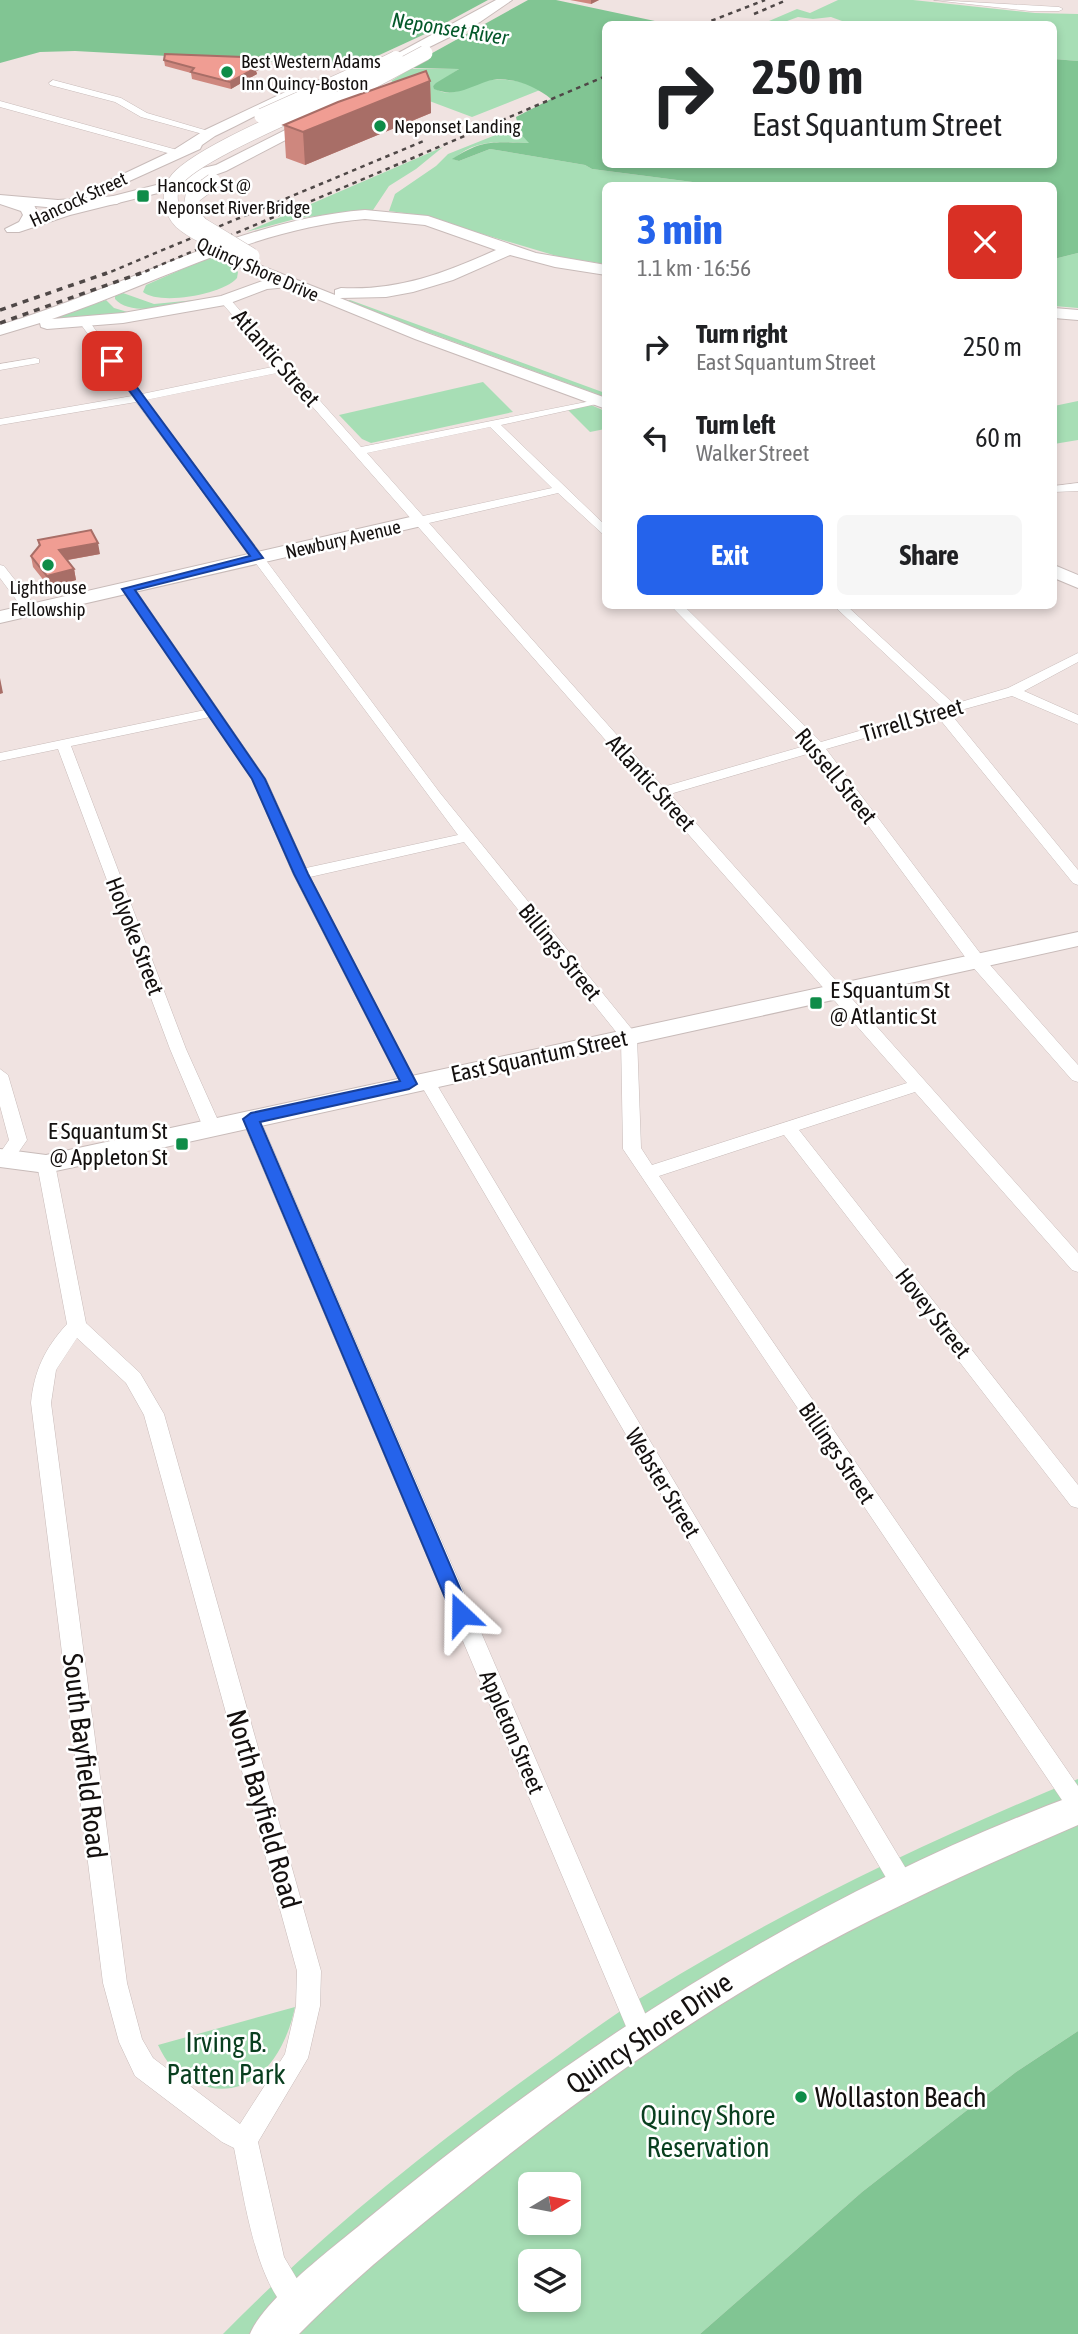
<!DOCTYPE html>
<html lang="en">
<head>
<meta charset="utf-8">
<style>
  body { margin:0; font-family:"Asap Condensed",sans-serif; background:#f6f6f6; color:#202124; height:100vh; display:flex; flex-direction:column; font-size:26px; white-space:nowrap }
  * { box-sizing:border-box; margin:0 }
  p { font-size:23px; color:#757577 }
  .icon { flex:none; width:38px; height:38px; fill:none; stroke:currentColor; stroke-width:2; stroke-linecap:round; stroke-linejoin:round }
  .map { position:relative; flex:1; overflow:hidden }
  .panel { position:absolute; left:602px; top:182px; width:455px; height:427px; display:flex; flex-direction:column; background:#fff; border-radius:10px; box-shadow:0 4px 10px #0003 }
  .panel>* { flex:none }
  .top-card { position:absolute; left:602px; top:21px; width:455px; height:147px; border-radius:10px; box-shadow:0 4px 10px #0003; background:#fff; color:#202124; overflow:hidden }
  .needle { width:46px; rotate:80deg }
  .tools { position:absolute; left:518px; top:2172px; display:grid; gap:14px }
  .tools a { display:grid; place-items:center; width:63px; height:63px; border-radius:10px; background:#fff; box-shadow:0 4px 10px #0003; font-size:35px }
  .pin { position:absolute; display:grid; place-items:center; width:60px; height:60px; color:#fff; margin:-30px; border-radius:14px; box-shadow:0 4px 10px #0006 }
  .me { position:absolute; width:77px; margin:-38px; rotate:337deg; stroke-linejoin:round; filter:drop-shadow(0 0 5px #0008) }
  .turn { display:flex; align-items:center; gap:24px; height:147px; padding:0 35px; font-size:32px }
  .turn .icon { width:91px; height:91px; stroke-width:2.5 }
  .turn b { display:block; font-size:49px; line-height:60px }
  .round { display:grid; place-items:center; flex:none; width:74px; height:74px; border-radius:10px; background:#f6f6f6 }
  .summary { display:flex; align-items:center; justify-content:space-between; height:119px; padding:0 35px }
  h1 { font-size:42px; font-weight:700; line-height:52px; color:#2563eb }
  .cta { display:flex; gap:14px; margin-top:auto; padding:14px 35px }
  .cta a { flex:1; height:80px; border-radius:10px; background:#2563eb; color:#fff; font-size:28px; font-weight:700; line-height:80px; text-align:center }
  .cta a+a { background:#f6f6f6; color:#202124 }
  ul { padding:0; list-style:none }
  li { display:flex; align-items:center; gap:21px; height:91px; padding:0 35px }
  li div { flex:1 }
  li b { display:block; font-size:26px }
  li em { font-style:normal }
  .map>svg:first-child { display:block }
</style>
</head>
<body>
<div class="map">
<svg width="1078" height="2334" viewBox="0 0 1078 2334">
  <rect width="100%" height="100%" fill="#f0e3e1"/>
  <g fill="#a7deb5" fill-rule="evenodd">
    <polygon points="838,0 913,0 1035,13 1078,14 1078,61 1054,59 1054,24 835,24 842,21 831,17 813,19 798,17 779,24 762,24 797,9 810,13"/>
    <path d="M410,69H459L433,86C448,103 473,82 491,80C505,78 529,82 540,90L472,117L392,87L396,84L391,81Z"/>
    <path d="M518,126L530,143C498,142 479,138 453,159L459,161L490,149L585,165L592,169L708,184L782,185L606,186L605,264L560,257L418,215L389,211L395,194L436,166L448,154Z"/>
    <polygon points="443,147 416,169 389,186 373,210 299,218 246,232"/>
    <polygon points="1078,253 1078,308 1054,306 1054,259"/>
    <path d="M212,256L231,265L238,272L237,278C224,294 160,306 143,292L146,285Z"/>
    <path d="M123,293L154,304L216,298C192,302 133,320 115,299V296Z"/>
    <polygon points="106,300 114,308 131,313 40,322"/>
    <polygon points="350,300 605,393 605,397 345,302"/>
    <polygon points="483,382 513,412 371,443 362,439 339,415"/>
    <polygon points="1078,401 1078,440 1054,444 1054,406"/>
    <polygon points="591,405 605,411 605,429 590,432 568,410"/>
    <path d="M1078,1779V2031L1016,2072L862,2192L700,2334H223C319,2236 428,2149 539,2069C576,2043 613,2014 652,1991C788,1908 931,1839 1078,1779ZM530,2184H569V2222H530ZM530,2261H569V2300H530Z"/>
    <path d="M295,2007C285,2056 251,2106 195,2083C177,2076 166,2062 158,2045Z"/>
  </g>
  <g fill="#81c593">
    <path d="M0,0H556L669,24H606V164H1054V59L1078,61V253L1054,259V186L708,184L592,169L585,165L490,149L459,161L452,159C483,139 494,142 529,143L516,129L518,126L516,117L551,99C536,86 508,75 488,81C469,87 455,98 434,89L433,86L436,83L459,69L309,66L281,62L75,51L40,52L0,63Z"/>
    <polygon points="1078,2031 1078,2334 700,2334 862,2192 1016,2072"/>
  </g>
  <polygon fill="#f0e3e1" points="488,0 528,0 398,72 349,69 425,34"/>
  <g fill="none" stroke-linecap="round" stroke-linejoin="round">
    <g stroke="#c8bbb9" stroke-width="1">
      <g id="street">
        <polygon points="934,0 1059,7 1063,9 1059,11 1030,11"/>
        <polygon points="53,80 121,98 147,113 215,133 210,136 141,117 115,102 50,85 49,83"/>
        <polygon points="0,101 181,151 183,153 175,155 0,107"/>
        <path d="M225,297L229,298L361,447L601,399V403L501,425L606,526V537L558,493L429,523L663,787L808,745L671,606H684L821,742L942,707L834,606H847L954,704L1008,688L1078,653V662L1024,691L1078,715V724L1012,696L950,713L1078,870V885L1073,883L938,717L826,749L983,957L1078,1065V1082L1072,1080L971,965L814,752L670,794L1078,1253V1272L1072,1270L915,1092L799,1130L1078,1485V1508L1071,1506L784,1135L659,1176L1078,1786V1815L1070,1812L623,1149L621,1038L464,842L310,877L417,1084L409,1090L403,1088L293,874L252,779L210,717L71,746L186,1049L221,1127L212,1133L203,1127L170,1049L58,749L0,761V753L205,710L122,589L123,586H133L266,779L306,868L458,835L136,402L0,425V419L132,396L80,323L85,320L89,321L142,394L277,366L221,302L220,300ZM282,372L907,1083L652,1165L641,1148L637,1037L635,1033L440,793L146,400ZM490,427L552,488L423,516L367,453Z"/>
        <polygon points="35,358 39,359 39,363 0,370 0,364"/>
        <polygon points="1078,483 1078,491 1054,492 1054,486"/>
        <polygon points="0,565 4,566 36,607 36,613 26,613 0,578"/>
        <polygon points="0,1069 8,1075 27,1140 11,1163 0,1164 0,1153 9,1140 0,1106"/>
        <polygon points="426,1074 434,1080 911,1877 915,1885 911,1893 903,1896 895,1893 418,1080"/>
        <polygon points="251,1113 260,1119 651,2027 654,2035 651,2043 642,2047 633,2043 242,1119"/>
        <path d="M46,1158L55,1164L86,1323L140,1373L164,1414L321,1971L320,2006L308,2058L258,2142L284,2257L312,2304L308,2313L299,2317C257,2300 243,2190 234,2148L222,2142L135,2076L119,2042L103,1983L31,1403C34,1371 45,1348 67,1324L37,1164ZM77,1338L126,1383L144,1415L297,1971L296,2006L285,2054L240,2124L153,2058L142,2039L127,1983L51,1403L56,1370Z"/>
      </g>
    </g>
    <g stroke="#c8bbb9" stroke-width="2">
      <g id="secondary">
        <polygon points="0,195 58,200 117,196 124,200 117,204 58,208 0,203"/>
        <path d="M365,210L428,216L536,253L606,265V275L555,267L510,255L453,280L413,292L386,297L340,298L427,333L606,398V409L415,339L288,287L267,289L225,305L123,323L47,329L41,327L40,323L0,335V325C121,289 238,220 365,210ZM365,219L425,225L496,250C445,273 398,291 341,288L335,290V295L239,257L234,259L231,262L234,265L268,279L221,296L123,313L52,319C156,284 254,228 365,219Z"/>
        <polygon points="1054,308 1078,310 1078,320 1054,318"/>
        <polygon points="419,515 428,521 426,525 0,623 0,611"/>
        <polygon points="1054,565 1078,575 1078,588 1054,578"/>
        <polygon points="1078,932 1078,946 93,1163 46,1173 0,1167 0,1149 46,1155"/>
        <path d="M1078,1794V1825C981,1867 884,1910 792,1962C674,2029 563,2110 458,2195C403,2239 348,2284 299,2334H250C265,2298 334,2247 366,2220C580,2042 816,1891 1078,1794Z"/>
      </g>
    </g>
    <g stroke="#c8bbb9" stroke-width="2">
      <g id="primary">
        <polygon points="496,0 512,0 480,22 401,61 396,62 389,58"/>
        <path d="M328,78L347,79L354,83C345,91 324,86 312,91C279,102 247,121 215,136L202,145L200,149L94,197L89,199L81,194L172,151L205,130L300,85Z"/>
        <polygon points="317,114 324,118 322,121 226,171 178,188 70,215 19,232 7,232 5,229 19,222 23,215 21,211 0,204 0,196 34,205 39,215 168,182 194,170 216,165"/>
      </g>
    </g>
    <use href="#street" fill="#fff" fill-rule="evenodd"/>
    <use href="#secondary" fill="#fff" fill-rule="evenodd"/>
    <use href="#primary" fill="#fff" fill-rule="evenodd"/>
    <g stroke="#4f4847" stroke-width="2.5" stroke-dasharray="4.5 4.5" stroke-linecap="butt">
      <polyline points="754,14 787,0"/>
      <polyline points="703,24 765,0"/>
      <polyline points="103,275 426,140"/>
      <polyline points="137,275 606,76"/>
    </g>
    <g stroke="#4f4847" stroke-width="3.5" stroke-dasharray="6 6" stroke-linecap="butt">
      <polyline points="0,310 107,273"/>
      <polyline points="0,323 141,273"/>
    </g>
    <g stroke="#c8bbb9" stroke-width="15" stroke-linecap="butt">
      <g id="secondary-bridge">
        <polyline points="341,85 396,58"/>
        <path d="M244,253C223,244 198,237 181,222C171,212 167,194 175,182C190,157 299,112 331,97"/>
      </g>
    </g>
    <g stroke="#c8bbb9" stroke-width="16" stroke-linecap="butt">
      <g id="primary-bridge">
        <polyline points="262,116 367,69"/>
        <polyline points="294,123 425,53"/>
        <polyline points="213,181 193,196 190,213 201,225 252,256"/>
      </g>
    </g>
    <use href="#secondary-bridge" stroke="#fff" stroke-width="14"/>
    <use href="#primary-bridge" stroke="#fff" stroke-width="15"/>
  </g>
  <g fill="#ce877e">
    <polygon points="570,0 599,0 591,4"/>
    <polygon points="164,60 271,65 256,71 257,74 231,89 192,79 191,73 165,66"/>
    <polygon points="430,81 431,113 305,165 286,158 284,125"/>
    <polygon points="38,540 100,554 68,560 74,569 76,580 49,587 33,567 31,556 39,546"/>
  </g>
  <g fill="#a86e67">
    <polygon points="591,0 599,0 591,4"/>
    <polygon points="270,58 271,65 256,71 257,74 231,89 230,82 251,67"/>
    <polygon points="430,81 431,113 305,165 303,132"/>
    <polygon points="98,543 100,554 61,561 59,550"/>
    <polygon points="74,569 76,580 49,587 47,576"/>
    <polygon points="0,678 3,693 0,694"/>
  </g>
  <g fill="#f09d93" stroke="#a86e67" stroke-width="2">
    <polygon points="165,54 270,58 251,67 256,68 230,82 191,72 194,68 164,60"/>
    <polygon points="426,71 430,81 303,132 284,125 338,102"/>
    <polygon points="91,530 98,543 59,550 74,569 47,576 31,556 40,545 38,540"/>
  </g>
  <polygon fill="#2563eb" stroke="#184099" stroke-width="2" points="109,359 116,359 263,558 135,590 265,779 308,874 417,1084 409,1089 260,1122 471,1614 468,1620 461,1622 454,1620 452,1614 243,1119 251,1113 400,1081 294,874 252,779 122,589 250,556 109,363"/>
  <g fill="#0e8c48" stroke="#fff" stroke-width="2.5">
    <circle cx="227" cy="72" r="7"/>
    <circle cx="380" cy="126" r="7"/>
    <rect x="136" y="189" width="14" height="14" rx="3.5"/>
    <circle cx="48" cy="565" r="7"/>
    <rect x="809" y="996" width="14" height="14" rx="3.5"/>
    <rect x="175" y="1137" width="14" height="14" rx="3.5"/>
    <circle cx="801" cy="2097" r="7"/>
  </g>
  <g text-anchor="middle" stroke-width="5" stroke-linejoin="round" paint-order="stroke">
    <g font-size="19" fill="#14100f" stroke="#fff" text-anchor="start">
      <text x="241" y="68">Best Western Adams<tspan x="241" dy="22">Inn Quincy-Boston</tspan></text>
      <text x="394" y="133">Neponset Landing</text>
      <text x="157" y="192">Hancock St @<tspan x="157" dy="22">Neponset River Bridge</tspan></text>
      <text x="48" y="594" text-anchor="middle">Lighthouse<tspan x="48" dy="22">Fellowship</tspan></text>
    </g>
    <g font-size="19" fill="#14100f" stroke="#fff">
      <text transform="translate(78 199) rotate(-25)" y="7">Hancock Street</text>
      <text transform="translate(258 269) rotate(24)" y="7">Quincy Shore Drive</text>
      <text transform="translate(343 539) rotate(-13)" y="7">Newbury Avenue</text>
    </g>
    <g font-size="21" font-style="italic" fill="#04582a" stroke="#fff">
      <text transform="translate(450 29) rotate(9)" y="7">Neponset River</text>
    </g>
    <g font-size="23" fill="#14100f" stroke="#fff">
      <text transform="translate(276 358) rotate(49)" y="8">Atlantic Street</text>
      <text transform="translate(912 720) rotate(-16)" y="8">Tirrell Street</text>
      <text transform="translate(836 776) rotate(51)" y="8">Russell Street</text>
      <text transform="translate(651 783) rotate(48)" y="8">Atlantic Street</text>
      <text transform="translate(135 936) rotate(69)" y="8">Holyoke Street</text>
      <text transform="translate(560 952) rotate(51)" y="8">Billings Street</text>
      <text transform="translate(539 1056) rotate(-12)" y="8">East Squantum Street</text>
      <text transform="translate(933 1313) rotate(52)" y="8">Hovey Street</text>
      <text transform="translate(837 1453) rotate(56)" y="8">Billings Street</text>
      <text transform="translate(663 1483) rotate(59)" y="8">Webster Street</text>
      <text transform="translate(512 1732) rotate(67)" y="8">Appleton Street</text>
    </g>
    <g font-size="23" fill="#14100f" stroke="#fff" text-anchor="start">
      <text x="830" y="998">E Squantum St<tspan x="830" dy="26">@ Atlantic St</tspan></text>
      <text x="168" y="1139" text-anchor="end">E Squantum St<tspan x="168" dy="26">@ Appleton St</tspan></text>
    </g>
    <g font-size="28" fill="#14100f" stroke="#fff">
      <text transform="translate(85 1756) rotate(83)" y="10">South Bayfield Road</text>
      <text transform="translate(264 1809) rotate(74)" y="10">North Bayfield Road</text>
      <text transform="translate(649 2033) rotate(-34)" y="10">Quincy Shore Drive</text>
    </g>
    <g font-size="28" fill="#093f1f" stroke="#fff">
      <text x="226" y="2052">Irving B.<tspan x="226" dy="32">Patten Park</tspan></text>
      <text x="708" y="2125">Quincy Shore<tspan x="708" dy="32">Reservation</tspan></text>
    </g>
    <g font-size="28" fill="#14100f" stroke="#fff" text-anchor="start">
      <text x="815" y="2107">Wollaston Beach</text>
    </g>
  </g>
</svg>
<div class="tools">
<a><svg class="needle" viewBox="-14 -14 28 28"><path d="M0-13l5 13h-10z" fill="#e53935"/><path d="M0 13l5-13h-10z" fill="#757577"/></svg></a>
<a><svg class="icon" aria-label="layers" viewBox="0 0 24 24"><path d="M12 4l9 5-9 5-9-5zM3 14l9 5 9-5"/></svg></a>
</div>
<div class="pin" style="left:112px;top:361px;background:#d93025"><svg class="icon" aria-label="arrive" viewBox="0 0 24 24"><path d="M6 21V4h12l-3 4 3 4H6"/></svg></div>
<svg class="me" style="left:461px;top:1614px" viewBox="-20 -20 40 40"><path d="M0-17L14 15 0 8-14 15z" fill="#2563eb" stroke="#fff" stroke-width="4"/></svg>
<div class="top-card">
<div class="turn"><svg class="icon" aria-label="right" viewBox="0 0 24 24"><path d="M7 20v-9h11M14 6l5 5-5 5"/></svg><div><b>250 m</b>East Squantum Street</div></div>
</div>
<section class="panel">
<div class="summary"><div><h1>3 min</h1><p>1.1 km · 16:56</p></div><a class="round" style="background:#d93025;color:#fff"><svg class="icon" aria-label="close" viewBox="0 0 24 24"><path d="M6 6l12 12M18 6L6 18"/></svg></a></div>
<ul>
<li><svg class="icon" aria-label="right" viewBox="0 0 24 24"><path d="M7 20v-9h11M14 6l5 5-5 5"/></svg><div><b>Turn right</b><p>East Squantum Street</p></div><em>250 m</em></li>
<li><svg class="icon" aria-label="left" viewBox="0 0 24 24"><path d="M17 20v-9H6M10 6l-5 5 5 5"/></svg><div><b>Turn left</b><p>Walker Street</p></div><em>60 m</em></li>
</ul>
<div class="cta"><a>Exit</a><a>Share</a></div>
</section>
</div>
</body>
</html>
